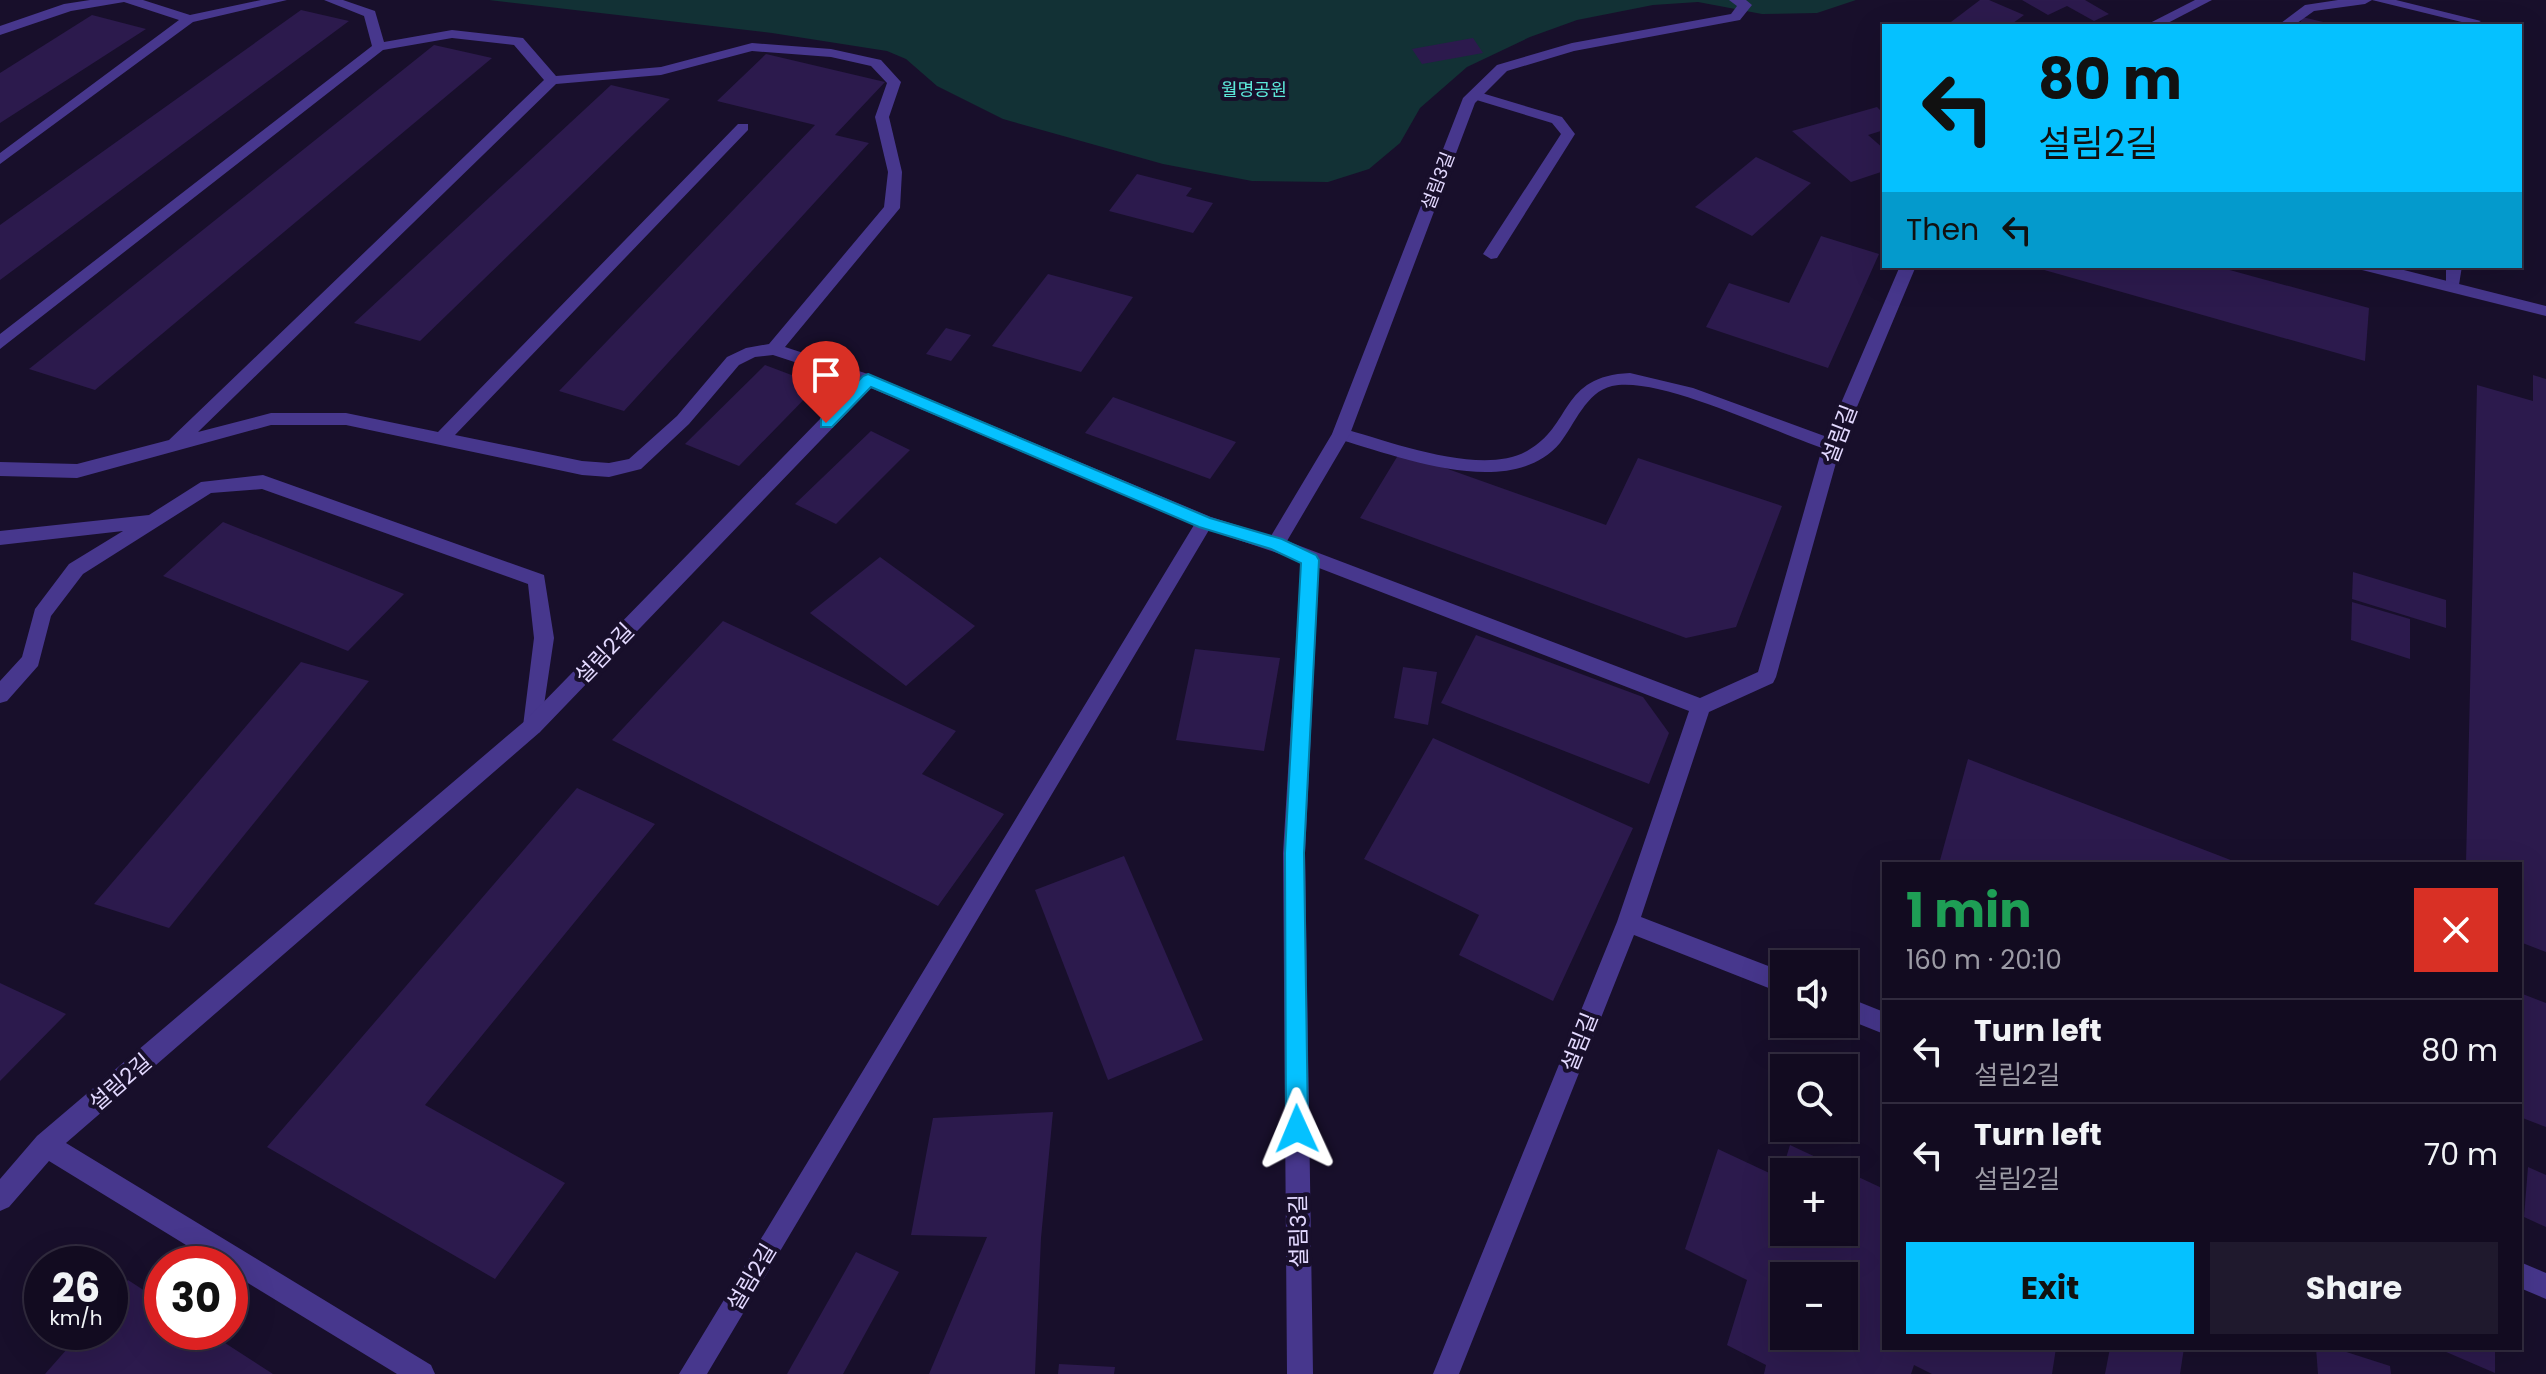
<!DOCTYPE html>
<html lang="en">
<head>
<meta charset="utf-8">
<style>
  body { margin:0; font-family:Poppins,"Noto Sans KR",sans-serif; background:#1f192d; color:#f1f3f6; height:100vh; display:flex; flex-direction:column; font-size:30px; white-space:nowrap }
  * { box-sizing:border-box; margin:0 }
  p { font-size:26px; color:#9c9ba5 }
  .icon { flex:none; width:44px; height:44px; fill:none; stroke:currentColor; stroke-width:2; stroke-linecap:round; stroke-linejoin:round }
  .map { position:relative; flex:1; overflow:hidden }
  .panel { position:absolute; left:1882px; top:862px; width:640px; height:488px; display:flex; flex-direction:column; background:#120b20; border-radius:0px; box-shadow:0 8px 32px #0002,0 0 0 2px #312b3e }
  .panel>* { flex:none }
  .banner { position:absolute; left:1882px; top:24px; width:640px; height:244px; border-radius:0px; box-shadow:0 8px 32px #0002,0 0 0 2px #312b3e; background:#05c1ff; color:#111; overflow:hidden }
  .tools { position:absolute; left:1770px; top:950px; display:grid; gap:16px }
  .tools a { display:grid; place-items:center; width:88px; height:88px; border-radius:0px; background:#120b20; box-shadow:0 8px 32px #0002,0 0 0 2px #312b3e; font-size:40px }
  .speed { position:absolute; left:24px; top:1246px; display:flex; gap:16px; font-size:40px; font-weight:700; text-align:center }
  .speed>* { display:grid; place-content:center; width:104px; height:104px; border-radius:50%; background:#120b20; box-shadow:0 8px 32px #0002,0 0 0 2px #312b3e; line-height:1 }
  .speed small { font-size:20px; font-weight:400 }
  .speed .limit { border:12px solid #d22; background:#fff; color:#111 }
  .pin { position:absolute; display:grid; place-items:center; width:68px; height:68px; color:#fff; margin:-82px -34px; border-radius:50% 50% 50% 0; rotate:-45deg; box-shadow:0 0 8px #0007 }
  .pin .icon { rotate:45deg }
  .me { position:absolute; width:88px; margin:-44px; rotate:359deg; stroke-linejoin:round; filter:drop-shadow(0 0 6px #0008) }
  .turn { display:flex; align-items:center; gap:28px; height:168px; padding:0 24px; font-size:36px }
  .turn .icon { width:104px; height:104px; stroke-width:2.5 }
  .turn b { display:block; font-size:56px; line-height:68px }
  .then { display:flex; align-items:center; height:76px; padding:0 24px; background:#0003; gap:16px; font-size:30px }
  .round { display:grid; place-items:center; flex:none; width:84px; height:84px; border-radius:0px; background:#1f192d }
  .headline { display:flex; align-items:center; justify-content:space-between; height:136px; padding:0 24px }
  h1 { font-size:48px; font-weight:700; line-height:60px; color:#1e9e55 }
  .action { display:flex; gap:16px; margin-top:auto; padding:16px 24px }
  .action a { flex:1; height:92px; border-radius:0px; background:#05c1ff; color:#111; font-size:32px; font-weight:700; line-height:92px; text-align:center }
  .action a+a { background:#1f192d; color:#f1f3f6 }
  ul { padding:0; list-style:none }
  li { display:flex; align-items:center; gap:24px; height:104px; padding:0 24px; border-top:2px solid #312b3e }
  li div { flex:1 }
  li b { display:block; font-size:30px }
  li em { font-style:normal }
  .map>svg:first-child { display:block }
</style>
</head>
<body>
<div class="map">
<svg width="2546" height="1374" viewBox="0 0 2546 1374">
  <rect width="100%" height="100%" fill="#180f2b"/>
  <polygon fill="#123135" points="489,0 1856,0 1817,13 1762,14 1698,2 1653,5 1577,20 1530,37 1467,67 1420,108 1400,143 1369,169 1328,182 1252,181 1163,164 1003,119 937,86 906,59 887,51 772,33"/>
  <g fill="#2c1a4d" fill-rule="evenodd">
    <polygon points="1980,0 1989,0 2024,15 2009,26 1961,26 1951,22"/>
    <polygon points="2022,0 2085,0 2109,14 2094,21 2067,6 2048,15"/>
    <polygon points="301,10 349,21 0,280 0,225"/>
    <polygon points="92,15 146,29 0,123 0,73"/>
    <polygon points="2302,17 2336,25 2336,26 2300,26"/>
    <polygon points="1473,38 1483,53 1422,64 1412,49"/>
    <polygon points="434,45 492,58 95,390 29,369"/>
    <polygon points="766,54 885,82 835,135 869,143 624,411 559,391 815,125 717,101"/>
    <polygon points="611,85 670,99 420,341 354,323"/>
    <polygon points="1877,107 1884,114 1884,130 1868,135 1884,149 1884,171 1851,182 1792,131"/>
    <polygon points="1756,157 1811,183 1752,236 1695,207"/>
    <polygon points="1137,174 1192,188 1186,196 1213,203 1193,233 1109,211"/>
    <polygon points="1821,236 1879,254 1828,368 1706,327 1729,283 1789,303"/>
    <polygon points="2030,266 2215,266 2369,308 2365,361"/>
    <polygon points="1048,274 1133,297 1081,372 992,346"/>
    <polygon points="946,328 971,335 951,361 926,354"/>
    <polygon points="765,365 818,385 739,466 685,444"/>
    <polygon points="2533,375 2546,379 2546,952 2520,942 2520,864 2466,864 2477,385 2533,401"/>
    <polygon points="1113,397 1236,442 1210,479 1085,433"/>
    <polygon points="871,431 910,450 836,524 795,504"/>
    <polygon points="1400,452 1606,525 1638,458 1782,506 1736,627 1686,638 1360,518"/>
    <polygon points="223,522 404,594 348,651 163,576"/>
    <polygon points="880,557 975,626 906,686 810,613"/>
    <polygon points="2353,572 2446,600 2446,628 2352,599"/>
    <polygon points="2352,602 2410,619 2410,659 2351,640"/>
    <polygon points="723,621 956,731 922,774 1004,814 938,906 612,740"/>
    <polygon points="1476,635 1643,697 1669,733 1649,784 1441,703"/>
    <polygon points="1195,649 1280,658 1264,751 1176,740"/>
    <polygon points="301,662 369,681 169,928 94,904"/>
    <polygon points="1403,667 1437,672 1428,725 1394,718"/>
    <polygon points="1433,738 1633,828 1553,1001 1459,955 1479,915 1364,859"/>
    <polygon points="1968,759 2241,864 1939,864"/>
    <polygon points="577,788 655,824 425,1105 565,1183 495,1279 267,1147"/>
    <polygon points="1124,856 1203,1040 1108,1080 1035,890"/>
    <polygon points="0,983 66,1014 0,1081"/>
    <polygon points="2520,993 2546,1003 2546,1127 2520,1117"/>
    <polygon points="1053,1112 1041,1238 1035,1374 929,1374 987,1237 911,1235 933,1118"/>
    <path d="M1790,1145L1884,1189V1348H2056L2052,1374H1932L1914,1365L1911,1374H1764L1766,1365L1727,1345L1747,1280L1685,1249L1718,1149L1780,1178ZM1784,1172H1844V1232H1784ZM1784,1276H1844V1336H1784Z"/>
    <polygon points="2528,1167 2546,1175 2546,1227 2524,1217"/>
    <polygon points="856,1252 899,1272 843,1374 787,1374"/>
    <polygon points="128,1280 162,1302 162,1332 208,1332 273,1374 45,1374 82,1332 110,1332 110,1300"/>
    <polygon points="2110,1348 2184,1348 2180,1374 2105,1374"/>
    <polygon points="2316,1348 2334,1348 2390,1366 2391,1374 2318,1374"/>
    <polygon points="2437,1348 2495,1348 2495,1373"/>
    <polygon points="1059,1364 1115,1367 1114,1374 1058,1374"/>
  </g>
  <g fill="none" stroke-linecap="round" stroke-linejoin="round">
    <g fill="#47378d" fill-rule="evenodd">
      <polygon points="90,0 143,0 190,15 261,0 287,0 193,22 0,164 0,153 179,20 124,2 71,11 0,35 0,26 64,4"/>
      <path d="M324,0H343L375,11L384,42L452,30L523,38L556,76L661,67L752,43L831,49L881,60L901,82L889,117L902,172L900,208L785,347L874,376L876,380L874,384H862L773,355L755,357L739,365L689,424L641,469L609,477L582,475L346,425H271L77,478L0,476V462L77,464L169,440L544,80L514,45L452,38L383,50L0,349V334L372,46L364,16ZM752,51L831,57L871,66L887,83L875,117L888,172L884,207L769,344L746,348L727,357L677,416L629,459L609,463L582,461L455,435L748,130V124H738L438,432L346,413H271L198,432L556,84L661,75Z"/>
      <polygon points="2338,0 2396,0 2481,21 2474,25 2372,0 2365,4 2314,11 2293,26 2277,26 2305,5"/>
      <polygon points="1475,91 1562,117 1575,134 1497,258 1491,259 1483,254 1561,134 1552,123 1470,98 1470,92"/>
      <polygon points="2446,266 2462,266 2458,291 2446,291"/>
      <path d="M1630,373L1693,388L1838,441L1841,445L1832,451C1781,436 1661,375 1612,386C1586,392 1575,424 1560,443C1511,501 1401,457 1341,440L1332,434L1341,428C1389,441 1481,477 1527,451C1573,426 1559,376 1630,373Z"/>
      <polygon points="263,475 544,575 554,638 540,732 533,735 526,732 523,726 534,638 528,584 262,489 211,493 83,574 51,616 38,666 7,701 0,703 0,681 22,657 35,609 69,564 123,531 0,545 0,531 149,515 201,482"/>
    </g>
    <g fill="#47378d" fill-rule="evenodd">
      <polygon points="1729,0 1746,0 1752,5 1740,20 1574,51 1507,71 1475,103 1350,434 1287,541 1700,698 1758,672 1823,445 1900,266 1916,266 1841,445 1776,677 1773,683 1709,712 1641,917 1784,972 1784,994 1634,935 1459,1374 1433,1374 1617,922 1689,711 1319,568 1305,853 1313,1374 1287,1374 1283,853 1301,561 1209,530 707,1374 679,1374 1194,525 871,388 540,732 66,1143 431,1365 435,1374 397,1374 230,1272 230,1264 217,1264 49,1161 9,1207 0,1211 0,1179 37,1136 526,720 862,376 874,376 1211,517 1271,536 1332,434 1463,98 1497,65 1572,43 1731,14 1737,6"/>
      <polygon points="2195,0 2212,0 2162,26 2144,26"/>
      <polygon points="2360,266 2388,266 2546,306 2546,316 2362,270"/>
      <polygon points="1844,996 1884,1012 1884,1034 1844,1018"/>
      <polygon points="2520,1262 2546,1273 2546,1299 2520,1288"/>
    </g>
  </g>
  <polygon fill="#05c1ff" stroke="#037da6" stroke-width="2" points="868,374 1210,518 1282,539 1316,555 1319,560 1304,853 1308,1129 1305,1137 1297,1140 1289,1137 1286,1129 1285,853 1301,563 1271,549 1199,527 871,387 832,427 821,427 821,419 863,376"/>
  <g text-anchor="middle" stroke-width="8" stroke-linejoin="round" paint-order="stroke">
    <g font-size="18" fill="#5ce8da" stroke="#180f2b">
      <text x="1254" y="96">월명공원</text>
    </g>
    <g font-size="18" fill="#e3d9ff" stroke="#180f2b">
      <text transform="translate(1438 181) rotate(-69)" y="6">설림3길</text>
    </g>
    <g font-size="22" fill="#e3d9ff" stroke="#180f2b">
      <text transform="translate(1839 434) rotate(-69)" y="8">설림길</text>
      <text transform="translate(604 653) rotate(-46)" y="8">설림2길</text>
      <text transform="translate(1579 1042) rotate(-68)" y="8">설림길</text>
      <text transform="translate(120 1082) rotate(-41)" y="8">설림2길</text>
      <text transform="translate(1298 1231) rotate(-91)" y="8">설림3길</text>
      <text transform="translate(751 1277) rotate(-59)" y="8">설림2길</text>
    </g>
  </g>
</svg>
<div class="tools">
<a><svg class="icon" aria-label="sound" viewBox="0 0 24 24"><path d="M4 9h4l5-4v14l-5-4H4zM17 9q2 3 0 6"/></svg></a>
<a><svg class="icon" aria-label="search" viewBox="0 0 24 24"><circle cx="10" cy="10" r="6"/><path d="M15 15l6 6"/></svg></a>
<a>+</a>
<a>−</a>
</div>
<div class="speed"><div>26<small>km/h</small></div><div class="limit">30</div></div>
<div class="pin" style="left:826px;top:423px;background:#d93025"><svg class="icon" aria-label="arrive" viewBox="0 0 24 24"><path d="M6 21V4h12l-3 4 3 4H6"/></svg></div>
<svg class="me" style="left:1297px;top:1129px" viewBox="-20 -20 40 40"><path d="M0-17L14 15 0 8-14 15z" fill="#05c1ff" stroke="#fff" stroke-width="4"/></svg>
<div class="banner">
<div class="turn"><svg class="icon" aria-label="left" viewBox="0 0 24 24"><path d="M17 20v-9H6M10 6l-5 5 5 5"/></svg><div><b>80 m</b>설림2길</div></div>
<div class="then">Then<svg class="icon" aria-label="left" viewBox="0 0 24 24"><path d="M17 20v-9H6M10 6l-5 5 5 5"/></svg></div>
</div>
<section class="panel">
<div class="headline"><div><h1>1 min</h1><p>160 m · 20:10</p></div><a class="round" style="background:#d93025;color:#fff"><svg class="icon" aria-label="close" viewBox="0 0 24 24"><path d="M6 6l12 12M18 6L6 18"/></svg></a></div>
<ul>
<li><svg class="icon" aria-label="left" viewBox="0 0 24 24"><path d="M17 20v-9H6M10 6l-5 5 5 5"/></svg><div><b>Turn left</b><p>설림2길</p></div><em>80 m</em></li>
<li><svg class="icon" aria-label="left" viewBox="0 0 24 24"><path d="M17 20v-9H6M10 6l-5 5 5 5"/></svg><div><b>Turn left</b><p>설림2길</p></div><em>70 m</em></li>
</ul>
<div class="action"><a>Exit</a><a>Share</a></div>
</section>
</div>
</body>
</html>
